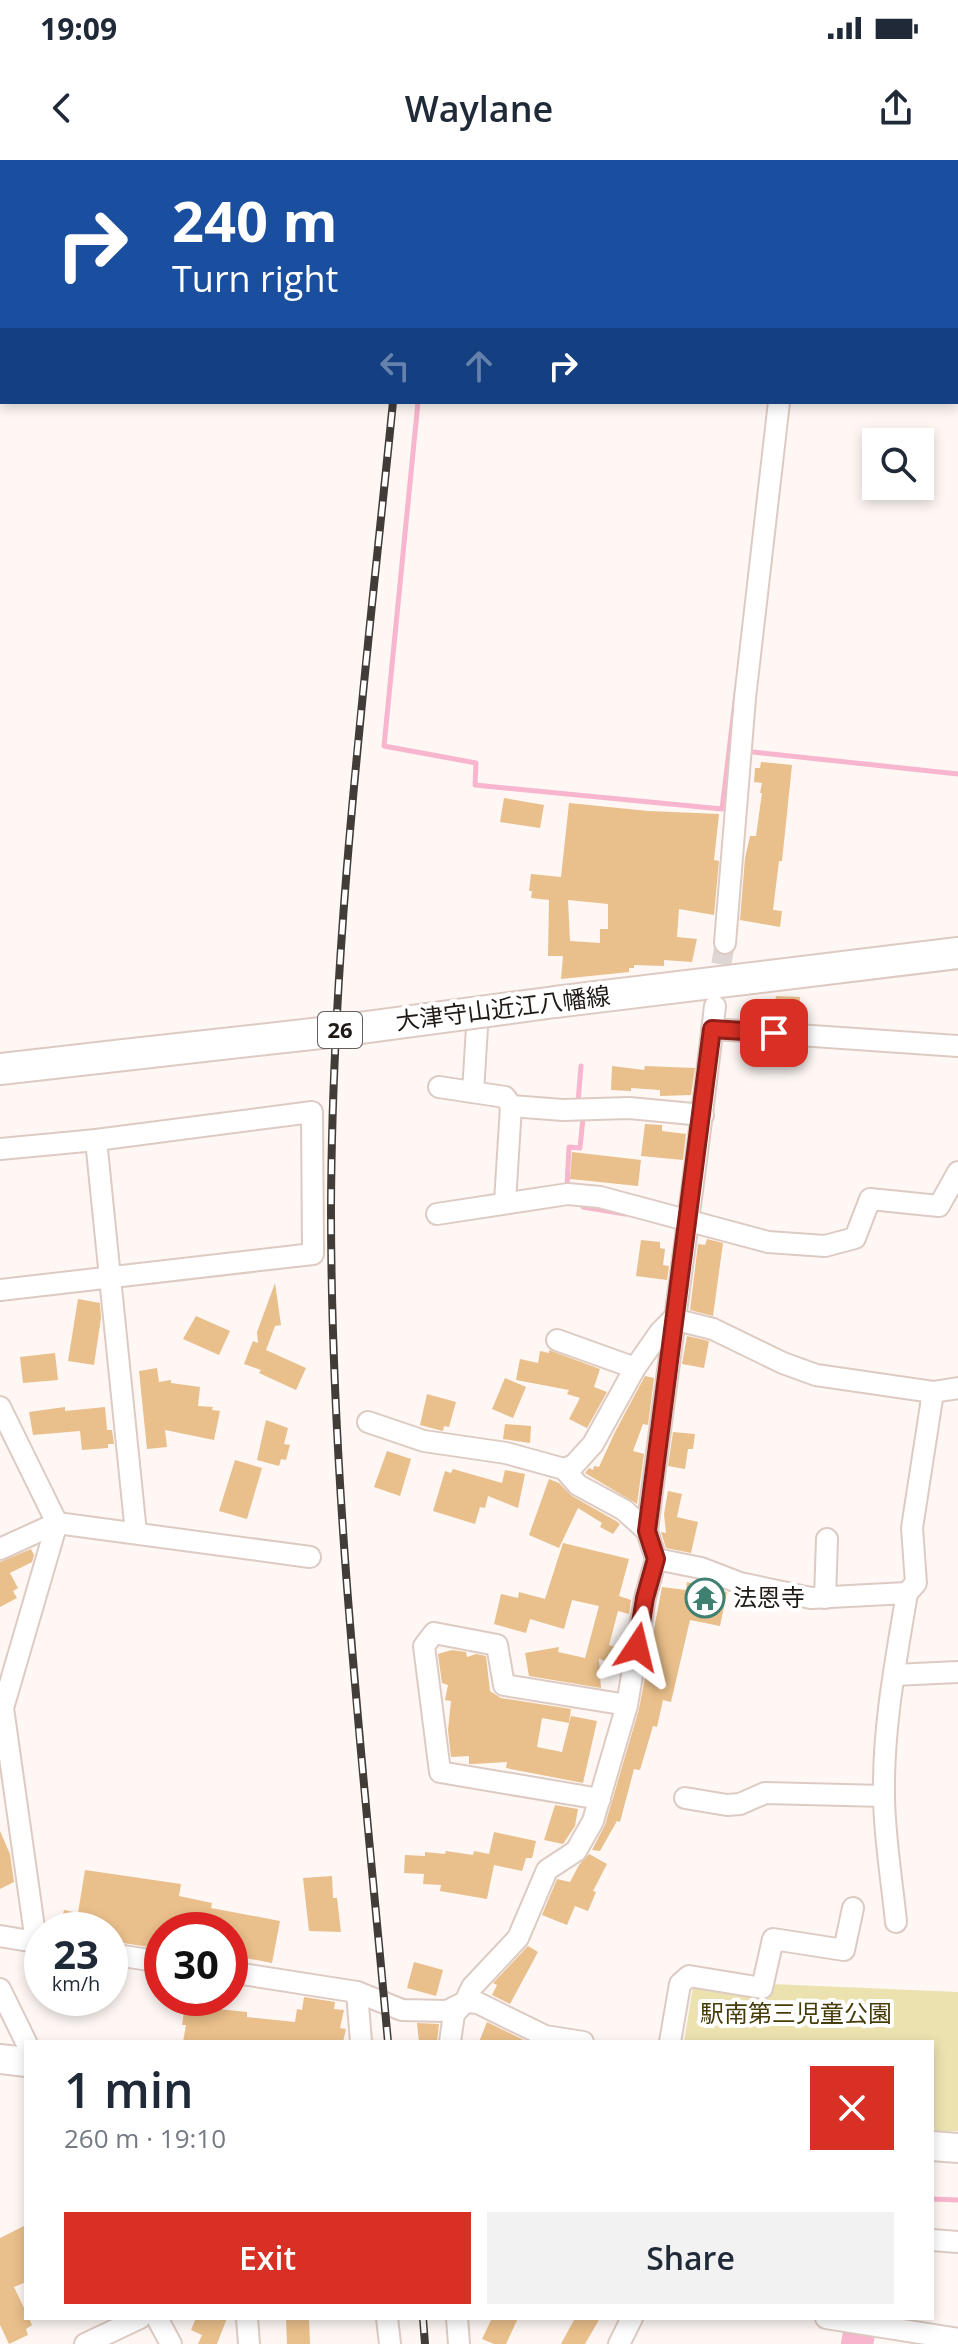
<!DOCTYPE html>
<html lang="en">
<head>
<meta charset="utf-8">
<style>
  body { margin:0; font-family:"Open Sans","Noto Sans JP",sans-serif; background:#f2f2f3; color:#1f2937; height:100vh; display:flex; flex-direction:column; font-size:30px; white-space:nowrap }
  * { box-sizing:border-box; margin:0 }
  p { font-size:26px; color:#747a83 }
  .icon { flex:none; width:44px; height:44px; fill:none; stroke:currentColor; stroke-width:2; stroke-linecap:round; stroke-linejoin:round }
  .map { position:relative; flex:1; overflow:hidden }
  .details { position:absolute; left:24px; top:1880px; width:910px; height:280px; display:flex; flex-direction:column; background:#fff; border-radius:0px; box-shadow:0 4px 12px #0003 }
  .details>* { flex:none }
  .hud { position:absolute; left:0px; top:0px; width:958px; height:244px; box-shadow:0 4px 12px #0003; background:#1a4fa0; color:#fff; overflow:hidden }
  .tools { position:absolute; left:862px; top:268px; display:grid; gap:16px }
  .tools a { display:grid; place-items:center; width:72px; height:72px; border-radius:0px; background:#fff; box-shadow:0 4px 12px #0003; font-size:40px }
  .speed { position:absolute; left:24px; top:1752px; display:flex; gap:16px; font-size:40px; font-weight:700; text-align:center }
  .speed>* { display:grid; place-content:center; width:104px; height:104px; border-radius:50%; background:#fff; box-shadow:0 4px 12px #0003; line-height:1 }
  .speed small { font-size:20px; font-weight:400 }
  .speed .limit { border:12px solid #d22; background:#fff; color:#111 }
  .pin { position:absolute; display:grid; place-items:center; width:68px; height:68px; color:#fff; margin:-34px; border-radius:16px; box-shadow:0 4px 12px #0006 }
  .me { position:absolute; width:88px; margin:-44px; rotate:10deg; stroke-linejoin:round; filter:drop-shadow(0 0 6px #0008) }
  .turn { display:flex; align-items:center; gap:28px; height:168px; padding:0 40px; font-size:36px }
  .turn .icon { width:104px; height:104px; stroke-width:2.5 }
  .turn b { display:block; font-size:56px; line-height:68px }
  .lanes { display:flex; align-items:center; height:76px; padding:0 40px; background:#0003; justify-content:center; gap:40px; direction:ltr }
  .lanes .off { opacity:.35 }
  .round { display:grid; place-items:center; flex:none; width:84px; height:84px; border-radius:0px; background:#f2f2f3 }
  .head { display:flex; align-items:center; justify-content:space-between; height:136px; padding:0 40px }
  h1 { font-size:48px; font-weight:600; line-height:60px }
  .action { display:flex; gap:16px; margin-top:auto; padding:16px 40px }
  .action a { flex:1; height:92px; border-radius:0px; background:#d93025; color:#fff; font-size:32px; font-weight:600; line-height:92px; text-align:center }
  .action a+a { background:#f2f2f3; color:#1f2937 }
  .status { display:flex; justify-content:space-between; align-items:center; height:56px; padding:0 40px; background:#fff; direction:ltr }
  .status svg { height:22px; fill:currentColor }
  header { display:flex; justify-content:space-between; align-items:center; height:104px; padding:0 40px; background:#fff; font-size:36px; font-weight:600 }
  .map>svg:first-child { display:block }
</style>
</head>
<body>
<div class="status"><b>19:09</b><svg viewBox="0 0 49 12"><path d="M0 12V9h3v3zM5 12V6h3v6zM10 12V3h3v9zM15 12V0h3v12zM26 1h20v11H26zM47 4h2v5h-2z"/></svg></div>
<header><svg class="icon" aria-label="back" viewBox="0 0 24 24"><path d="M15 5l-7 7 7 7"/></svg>Waylane<svg class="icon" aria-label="share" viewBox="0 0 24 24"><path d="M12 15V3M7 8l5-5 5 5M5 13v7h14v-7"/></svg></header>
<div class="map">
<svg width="958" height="2184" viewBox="0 0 958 2184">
  <rect width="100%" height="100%" fill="#fef7f4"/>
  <polygon fill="#ece2b0" points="772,1824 958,1832 958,1971 932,1972 932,1882 684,1882 693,1826 770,1836"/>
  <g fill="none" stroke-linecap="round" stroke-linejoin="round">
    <g stroke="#f8b5ce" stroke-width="5">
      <polyline points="956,227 958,227"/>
      <polyline points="418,242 384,586 476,603 475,625 722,649 736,533"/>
      <polyline points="753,592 958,614"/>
      <polyline points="578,942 581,906"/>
      <polyline points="567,1027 569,987 580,988 583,958"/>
      <polyline points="583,1047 625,1054"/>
      <polyline points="932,2039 958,2040"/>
    </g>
    <polyline stroke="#f8b5ce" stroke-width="32" points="857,2184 862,2158"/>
  </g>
  <g fill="#e9bf8b" fill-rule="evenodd">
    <polygon points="761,602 792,605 782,701 779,701 773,750 782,751 780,767 740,760 745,698 750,676 756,676 762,633 760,633 762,623 754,622 755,608 760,608"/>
    <polygon points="504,638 544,645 540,668 500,662"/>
    <path d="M569,643L648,651L719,654L714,700L719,701L714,755L679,749L677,777L697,779L692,802L664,800V806L634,805V808H629V812L561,819L563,796H548L549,740L531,738L532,731H529L531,714L561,717ZM568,740L608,744V769H600V783L570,781Z"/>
    <polygon points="776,836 800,837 799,861 753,859 755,839 775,841"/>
    <polygon points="612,906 644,910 645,906 695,908 691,935 660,936 660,930 631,928 631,931 611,930"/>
    <polygon points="645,964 662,965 662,971 686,974 683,1000 641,996"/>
    <polygon points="572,992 641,1000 638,1026 570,1019"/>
    <polygon points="707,1079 723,1083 713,1156 690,1150 698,1084 705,1085"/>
    <polygon points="641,1080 660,1082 660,1088 665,1089 663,1105 669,1106 667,1120 636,1116"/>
    <polygon points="275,1123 281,1165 275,1166 266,1190 306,1208 296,1230 259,1213 261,1210 244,1204 253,1181 258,1183 257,1172"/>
    <polygon points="78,1139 100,1143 101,1158 94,1205 68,1201"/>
    <polygon points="196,1156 230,1171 219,1195 183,1179"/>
    <polygon points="687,1176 709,1181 704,1208 682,1204"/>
    <polygon points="549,1190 600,1209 594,1227 607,1232 587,1268 569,1259 580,1238 567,1234 569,1230 516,1220 520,1199 538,1203 540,1191 549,1193"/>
    <polygon points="55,1193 58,1220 23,1223 20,1197"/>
    <polygon points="157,1208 159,1222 171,1220 171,1223 200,1227 198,1246 213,1247 212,1250 220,1251 214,1280 165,1270 167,1287 147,1289 139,1211"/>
    <polygon points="645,1216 654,1218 648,1265 643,1264 633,1291 644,1294 637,1344 585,1313 589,1308 593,1310 594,1306 599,1307 615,1272"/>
    <polygon points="505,1218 526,1227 513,1258 492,1249"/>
    <polygon points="427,1234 456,1242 449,1267 444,1266 443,1271 420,1265"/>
    <polygon points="65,1247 65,1251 105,1247 107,1270 112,1270 114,1284 108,1284 108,1288 82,1290 80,1271 33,1275 29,1252"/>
    <polygon points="266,1260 288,1268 284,1284 290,1285 286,1300 281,1299 279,1306 257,1300"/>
    <polygon points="505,1264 531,1266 530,1283 503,1279"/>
    <polygon points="673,1272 695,1274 693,1289 688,1289 685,1309 668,1306"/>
    <polygon points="387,1291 411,1299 400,1336 374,1327"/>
    <polygon points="235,1300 262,1308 247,1359 219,1351"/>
    <polygon points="453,1309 502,1323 505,1310 525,1314 518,1348 488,1336 485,1348 480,1347 475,1364 433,1351 445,1311 451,1313"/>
    <polygon points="549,1319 559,1323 572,1336 616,1361 620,1364 613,1374 600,1367 602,1363 578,1348 559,1388 529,1375"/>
    <polygon points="668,1331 682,1334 677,1357 698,1362 691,1393 666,1388 661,1372 666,1373 664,1354"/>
    <polygon points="563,1383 629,1399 619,1436 631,1440 629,1454 618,1451 609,1485 623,1489 621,1505 599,1499 601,1528 529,1516 525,1493 559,1487 558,1492 585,1498 599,1446 572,1440 564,1469 530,1459 526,1473 494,1464 501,1434 518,1438 519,1432 545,1439"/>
    <polygon points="31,1389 34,1395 32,1402 10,1413 18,1428 13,1431 17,1438 0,1447 0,1402"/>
    <polygon points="687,1422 727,1432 720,1466 690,1460 671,1542 663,1540 657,1567 653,1566 640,1610 634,1609 620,1662 617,1661 600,1691 592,1690 605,1665 639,1549 662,1427 686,1430"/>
    <polygon points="452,1490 466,1492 467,1497 476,1494 486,1496 490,1531 501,1538 571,1549 569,1563 542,1558 537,1587 562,1592 571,1556 597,1561 583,1623 506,1608 507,1602 473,1604 469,1604 469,1596 451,1597 448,1570 451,1541 445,1540 448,1525 442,1523 438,1494"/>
    <polygon points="555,1645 578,1649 575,1666 563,1684 544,1680"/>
    <polygon points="0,1671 10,1694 14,1722 0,1729"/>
    <polygon points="494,1672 536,1681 532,1698 526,1698 522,1711 494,1705 487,1739 440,1731 441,1725 423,1724 424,1714 404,1713 405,1695 425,1696 425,1692 445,1694 446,1691 473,1695 474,1691 489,1694"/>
    <polygon points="589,1694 607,1704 593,1731 596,1732 588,1751 575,1746 567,1765 542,1755 557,1719 570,1722 579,1705"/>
    <polygon points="85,1710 181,1724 179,1736 212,1743 211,1748 280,1761 272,1803 230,1795 230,1770 162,1770 162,1789 110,1781 110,1770 60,1770 64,1750 78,1753"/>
    <polygon points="332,1716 333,1738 337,1738 341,1772 309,1771 303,1718"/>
    <polygon points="528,1786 538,1792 510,1844 492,1835 497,1825 493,1823"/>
    <polygon points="414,1802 443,1810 436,1836 407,1828"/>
    <polygon points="304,1837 335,1842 334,1849 344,1850 340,1868 346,1869 343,1882 183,1882 186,1865 182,1865 186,1838 209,1838 208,1848 247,1852 247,1857 295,1862 297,1849 302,1850"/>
    <polygon points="487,1862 528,1882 479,1882"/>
    <polygon points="417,1863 439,1864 437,1882 419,1882"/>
    <polygon points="26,2065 26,2122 14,2127 26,2152 26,2158 29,2158 32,2165 26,2169 28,2175 9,2184 0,2165 0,2078"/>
    <polygon points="196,2158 227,2158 217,2184 198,2184 202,2175 191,2170"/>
    <polygon points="286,2158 309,2158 310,2184 287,2184"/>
    <polygon points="492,2158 518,2158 506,2184 494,2184 482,2179"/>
    <polygon points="575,2158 600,2158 585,2184 561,2184"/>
  </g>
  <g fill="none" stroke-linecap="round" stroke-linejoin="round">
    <polyline stroke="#ddd6d3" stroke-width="20" stroke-dasharray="20 10" stroke-linecap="butt" points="716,834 725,783"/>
    <g stroke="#ddcbc3" stroke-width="24">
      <g id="street">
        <polyline points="808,2 809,0"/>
        <polyline points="725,783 745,538 779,242"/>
        <polyline points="712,869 958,886"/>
        <polyline points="439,927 505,937 511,946 563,950 629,948 703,955"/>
        <polyline points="473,932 477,867"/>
        <polyline points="96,980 136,1373"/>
        <polyline points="0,989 96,980 312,952 313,1094 0,1130"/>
        <polyline points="505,1042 511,946"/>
        <polyline points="437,1054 568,1034 600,1037 768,1082 825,1086 855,1078 870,1039 939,1046 958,1012"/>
        <polyline points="673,1159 713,1169 783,1203 816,1215 933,1232 958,1228"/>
        <polyline points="557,1180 635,1208"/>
        <polyline points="0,1247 57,1363 3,1548 36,1782"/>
        <polyline points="368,1262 424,1281 506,1293 564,1309 574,1305 593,1284 635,1208 660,1172 673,1159"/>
        <polyline points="564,1309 578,1325 624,1350 647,1371"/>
        <polyline points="0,1389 57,1363 310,1397"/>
        <path d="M656,1399L701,1408L740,1423L811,1438L907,1433C896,1500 883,1566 884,1634C884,1676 892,1720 896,1762"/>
        <polyline points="907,1433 916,1423 912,1368 933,1232"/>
        <polyline points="825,1438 827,1379"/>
        <polyline points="894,1515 958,1512"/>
        <polyline points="685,1638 727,1645 740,1644 765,1633 884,1636"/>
        <polyline points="600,1639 440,1612 424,1486 434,1473 497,1485 504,1525 627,1545"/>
        <polyline points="0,1776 42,1783"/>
        <polyline points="110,1794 162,1802"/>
        <polyline points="230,1812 357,1832 402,1850 447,1851 465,1842 478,1843 545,1876 583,1882"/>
        <polyline points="0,1829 26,1882"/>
        <polyline points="357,1832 361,1882"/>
        <path d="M450,1882L454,1854L465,1842L472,1827L518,1778L547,1710L576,1691L593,1661L627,1545L645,1438L656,1399L647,1371C669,1196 695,1021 715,846"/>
        <polyline points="670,1882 680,1824 689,1816 762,1828 773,1779 844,1790 853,1748"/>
        <polyline points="932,2080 958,2082"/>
        <polyline points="157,2158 171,2184"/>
        <polyline points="247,2158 249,2184"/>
        <polyline points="387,2158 390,2184"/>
        <polyline points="457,2158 459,2184"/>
        <polyline points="826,2158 958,2179"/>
        <polyline points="85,2184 140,2158"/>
        <polyline points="619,2184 632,2158"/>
      </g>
    </g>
    <g stroke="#ddcbc3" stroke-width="32">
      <g id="secondary">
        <polyline points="0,1899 26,1902"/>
        <polyline points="932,1986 958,1988"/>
      </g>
    </g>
    <g stroke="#ddcbc3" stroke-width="34">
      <g id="primary">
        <polyline points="555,842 958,793"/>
        <polyline points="0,909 124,895"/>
      </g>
    </g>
    <use href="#street" stroke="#fff" stroke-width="20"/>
    <use href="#secondary" stroke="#fff" stroke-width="28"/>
    <use href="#primary" stroke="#fff" stroke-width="30"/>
    <g stroke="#423c39" stroke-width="8">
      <g id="rail">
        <polyline points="428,2 428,0"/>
        <path d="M388,1882C363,1605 331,1328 331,1049C332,779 366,511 393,242"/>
        <polyline points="423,2158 425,2184"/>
      </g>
    </g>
    <use href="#rail" stroke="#fff" stroke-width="5" stroke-dasharray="15" stroke-linecap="butt"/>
    <g stroke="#ddcbc3" stroke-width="34" stroke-linecap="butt">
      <polyline id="primary-bridge" points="124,895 330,872 555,842"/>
    </g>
    <use href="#primary-bridge" stroke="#fff" stroke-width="30"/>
  </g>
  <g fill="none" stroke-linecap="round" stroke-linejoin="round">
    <g stroke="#8d1f18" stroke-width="20">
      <polyline id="route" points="637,1487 645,1438 656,1399 647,1371 712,869 774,873"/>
    </g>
    <use href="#route" stroke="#d93025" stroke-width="14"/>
  </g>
  <defs>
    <g id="temple-ring" transform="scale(2)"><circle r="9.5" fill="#fff" stroke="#3f8070" stroke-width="1.5"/><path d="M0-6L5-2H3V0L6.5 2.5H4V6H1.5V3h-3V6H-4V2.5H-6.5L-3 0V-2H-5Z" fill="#3f8070"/></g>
  </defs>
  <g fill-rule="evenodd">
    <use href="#temple-ring" x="705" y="1438"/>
  </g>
  <g text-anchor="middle" stroke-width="8" stroke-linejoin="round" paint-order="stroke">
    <rect fill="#fff" stroke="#635f5d" stroke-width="2" x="318" y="852" width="44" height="36" rx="6"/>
    <g font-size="22" font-weight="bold" fill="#201a17">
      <text x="340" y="878">26</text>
    </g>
    <g font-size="24" fill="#201a17" stroke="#fff">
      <text transform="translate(503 849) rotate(-7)" y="8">大津守山近江八幡線</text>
    </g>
    <g font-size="24" fill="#201a17" stroke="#fff" text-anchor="start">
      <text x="733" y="1446">法恩寺</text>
    </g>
    <g font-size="24" fill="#463c09" stroke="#fff">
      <text x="796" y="1862">駅南第三児童公園</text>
    </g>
  </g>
</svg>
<div class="tools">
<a><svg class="icon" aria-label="search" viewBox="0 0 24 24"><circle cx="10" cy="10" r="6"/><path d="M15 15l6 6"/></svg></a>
</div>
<div class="speed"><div>23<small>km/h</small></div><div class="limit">30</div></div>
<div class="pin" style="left:774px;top:873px;background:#d93025"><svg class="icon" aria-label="arrive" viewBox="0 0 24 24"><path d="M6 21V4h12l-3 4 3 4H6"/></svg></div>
<svg class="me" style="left:637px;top:1487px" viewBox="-20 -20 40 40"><path d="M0-17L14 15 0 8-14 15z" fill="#d93025" stroke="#fff" stroke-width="4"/></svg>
<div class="hud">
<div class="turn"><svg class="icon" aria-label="right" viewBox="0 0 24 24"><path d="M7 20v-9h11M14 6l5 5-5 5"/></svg><div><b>240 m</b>Turn right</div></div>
<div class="lanes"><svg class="icon off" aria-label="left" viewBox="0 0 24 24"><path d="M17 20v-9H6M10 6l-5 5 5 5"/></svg><svg class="icon off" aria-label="ahead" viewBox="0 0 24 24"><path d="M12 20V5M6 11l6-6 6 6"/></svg><svg class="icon" aria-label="right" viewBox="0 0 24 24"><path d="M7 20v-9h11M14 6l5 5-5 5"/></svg></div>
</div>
<section class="details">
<div class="head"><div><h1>1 min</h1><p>260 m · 19:10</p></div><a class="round" style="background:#d93025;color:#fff"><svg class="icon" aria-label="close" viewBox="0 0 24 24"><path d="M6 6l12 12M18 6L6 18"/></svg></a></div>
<div class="action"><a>Exit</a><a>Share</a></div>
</section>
</div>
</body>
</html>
